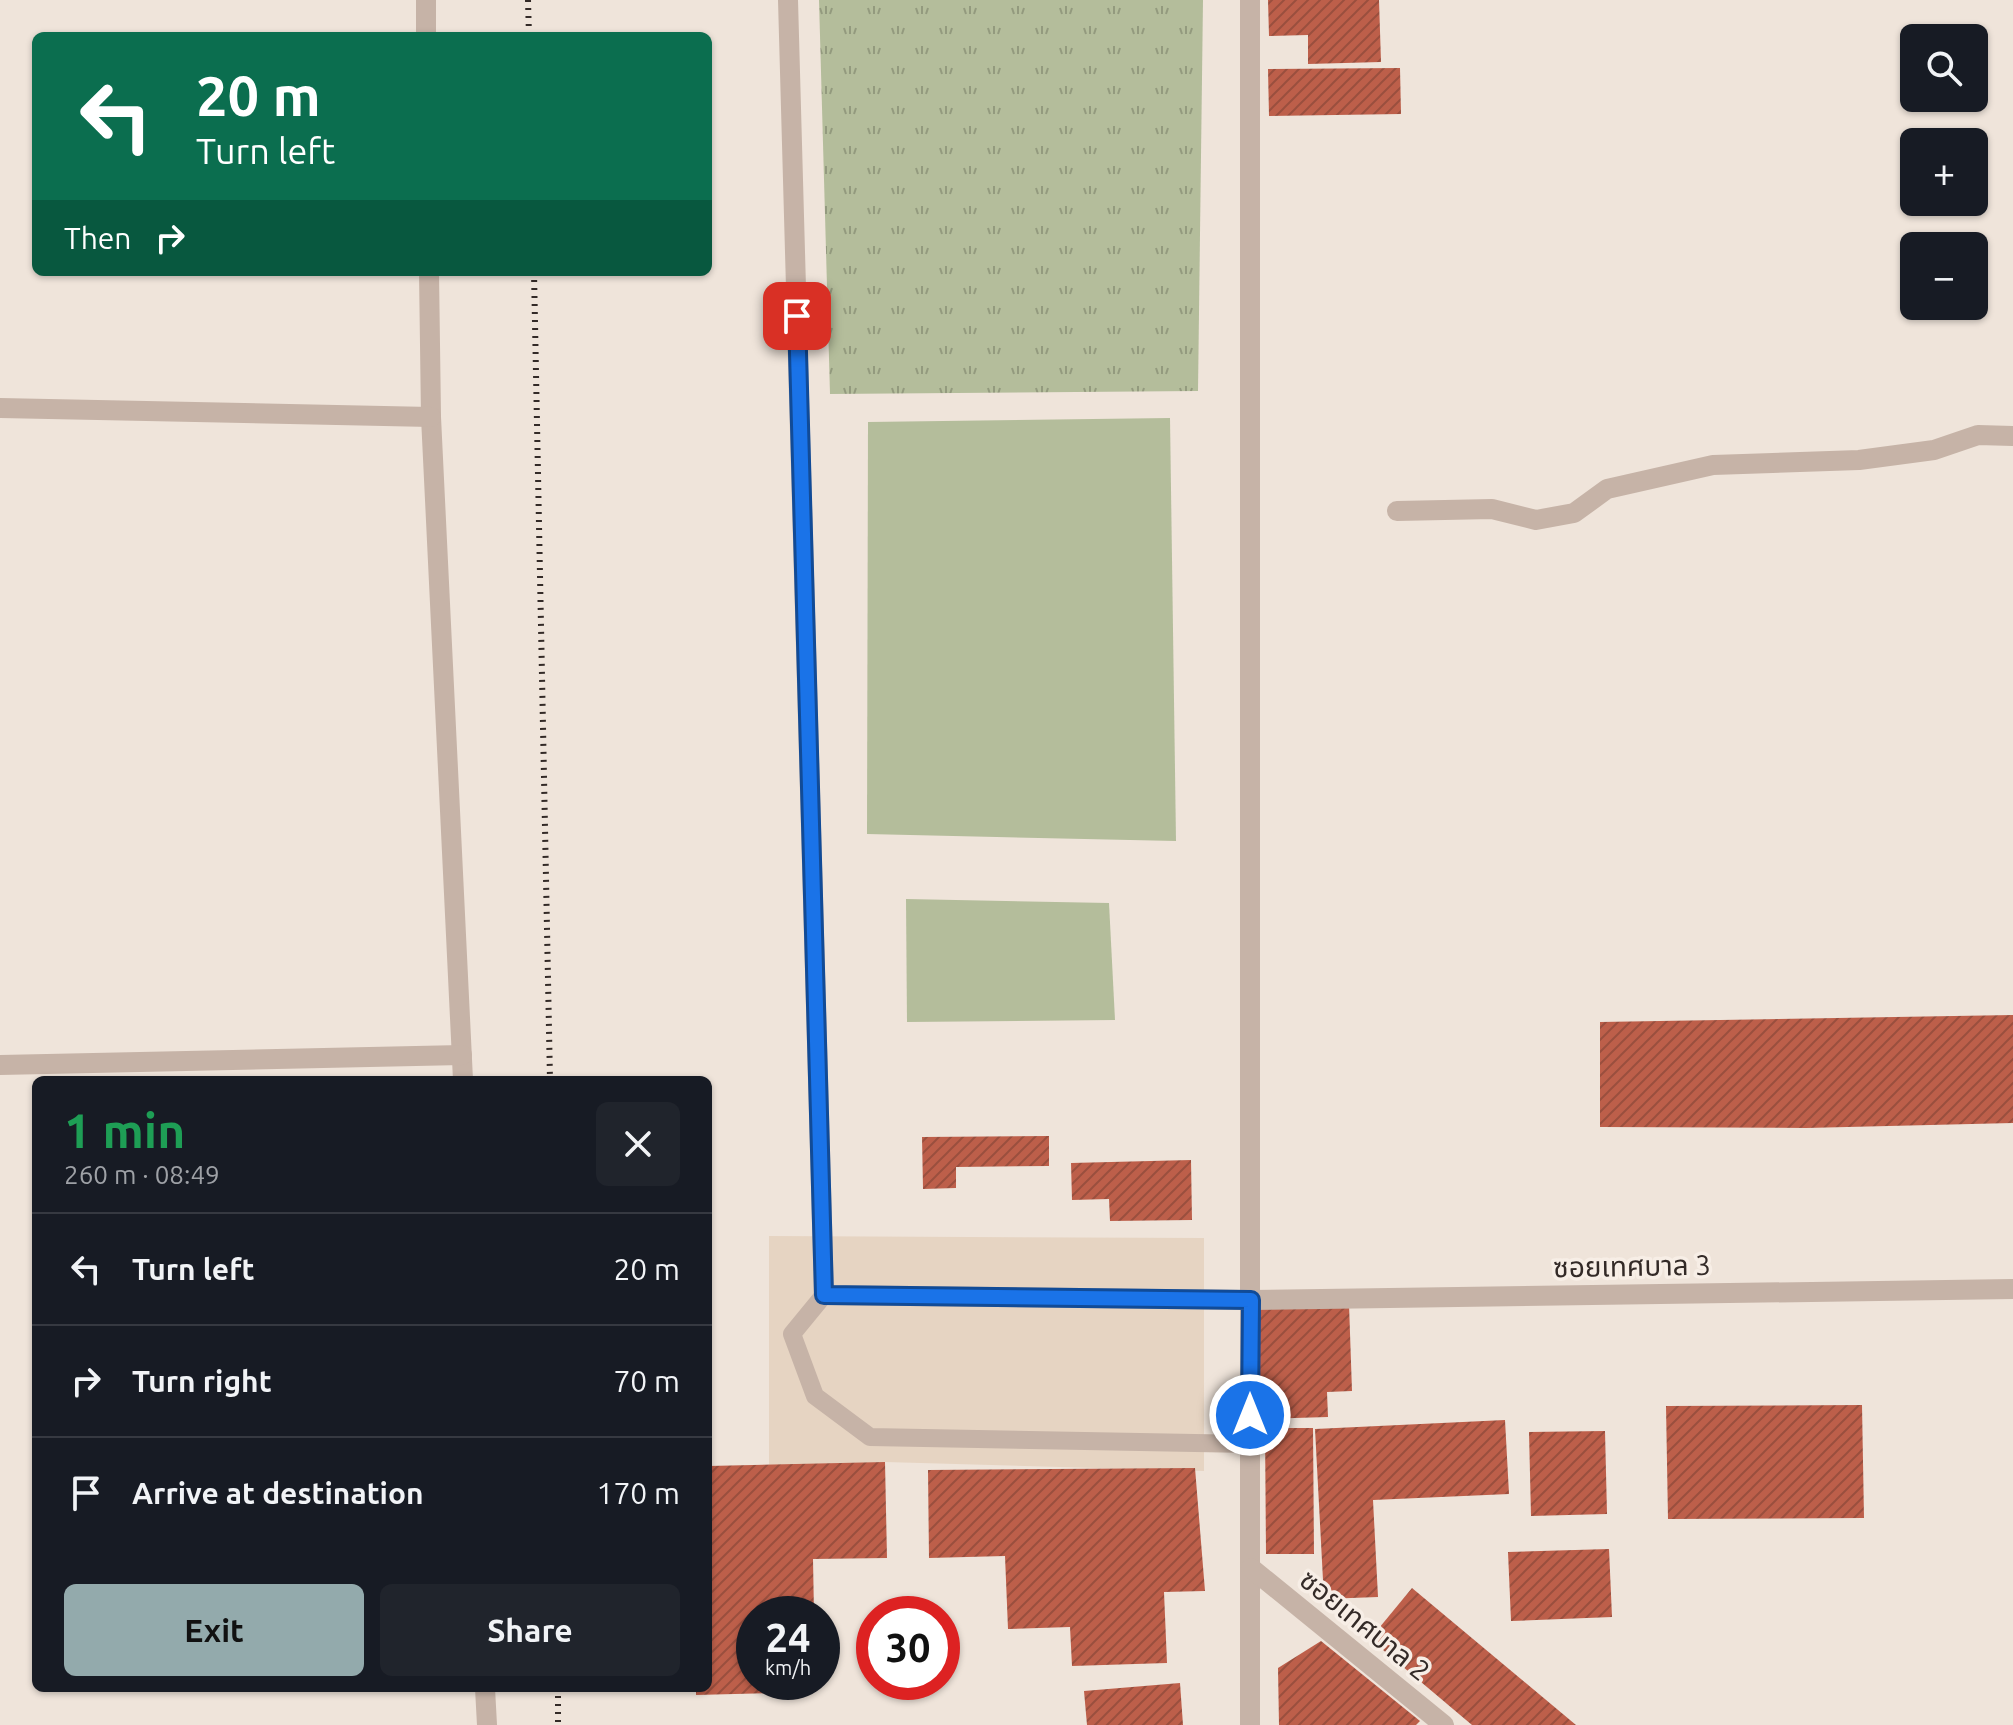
<!DOCTYPE html>
<html lang="en">
<head>
<meta charset="utf-8">
<style>
  body { margin:0; font-family:Ubuntu,"Noto Sans Thai",sans-serif; background:#20242c; color:#f1f3f6; height:100vh; display:flex; flex-direction:column; font-size:30px; white-space:nowrap }
  * { box-sizing:border-box; margin:0 }
  p { font-size:26px; color:#9ea1a6 }
  .icon { flex:none; width:44px; height:44px; fill:none; stroke:currentColor; stroke-width:2; stroke-linecap:round; stroke-linejoin:round }
  .map { position:relative; flex:1; overflow:hidden }
  .sheet { position:absolute; left:32px; top:1076px; width:680px; height:616px; display:flex; flex-direction:column; background:#171b24; border-radius:12px; box-shadow:0 2px 6px #0004 }
  .sheet>* { flex:none }
  .top-card { position:absolute; left:32px; top:32px; width:680px; height:244px; border-radius:12px; box-shadow:0 2px 6px #0004; background:#0b6e4f; color:#fff; overflow:hidden }
  .fabs { position:absolute; left:1900px; top:24px; display:grid; gap:16px }
  .fabs a { display:grid; place-items:center; width:88px; height:88px; border-radius:12px; background:#171b24; box-shadow:0 2px 6px #0004; font-size:40px }
  .speed { position:absolute; left:736px; top:1596px; display:flex; gap:16px; font-size:40px; font-weight:700; text-align:center }
  .speed>* { display:grid; place-content:center; width:104px; height:104px; border-radius:50%; background:#171b24; box-shadow:0 2px 6px #0004; line-height:1 }
  .speed small { font-size:20px; font-weight:400 }
  .speed .limit { border:12px solid #d22; background:#fff; color:#111 }
  .pin { position:absolute; display:grid; place-items:center; width:68px; height:68px; color:#fff; margin:-34px; border-radius:16px; box-shadow:0 4px 12px #0006 }
  .me { position:absolute; width:88px; margin:-44px; rotate:0deg; stroke-linejoin:round; filter:drop-shadow(0 0 6px #0008) }
  .turn { display:flex; align-items:center; gap:28px; height:168px; padding:0 32px; font-size:36px }
  .turn .icon { width:104px; height:104px; stroke-width:2.5 }
  .turn b { display:block; font-size:56px; line-height:68px }
  .then { display:flex; align-items:center; height:76px; padding:0 32px; background:#0003; gap:16px; font-size:30px }
  .round { display:grid; place-items:center; flex:none; width:84px; height:84px; border-radius:12px; background:#20242c }
  .summary { display:flex; align-items:center; justify-content:space-between; height:136px; padding:0 32px }
  h1 { font-size:48px; font-weight:600; line-height:60px; color:#1e9e55 }
  .cta { display:flex; gap:16px; margin-top:auto; padding:16px 32px }
  .cta a { flex:1; height:92px; border-radius:12px; background:#93aaac; color:#111; font-size:32px; font-weight:600; line-height:92px; text-align:center }
  .cta a+a { background:#20242c; color:#f1f3f6 }
  ul { padding:0; list-style:none }
  li { display:flex; align-items:center; gap:24px; height:112px; padding:0 32px; border-top:2px solid #363941 }
  li div { flex:1 }
  li b { display:block; font-size:30px }
  li em { font-style:normal }
  .map>svg:first-child { display:block }
</style>
</head>
<body>
<div class="map">
<svg width="2013" height="1725" viewBox="0 0 2013 1725">
  <defs>
    <pattern id="grass-tufts" width="24" height="20" patternUnits="userSpaceOnUse" patternTransform="scale(2)"><rect width="24" height="20" fill="#b4bd9b"/><path d="M3 7l-1-3M5 7V3M7 7l1-3M15 17l-1-3M17 17v-4M19 17l1-3" fill="none" stroke="#939a7e"/></pattern>
    <pattern id="building-hatch" width="6" height="6" patternUnits="userSpaceOnUse" patternTransform="scale(2)"><rect width="6" height="6" fill="#bd5f4a"/><path d="M-1 1l2-2M0 6l6-6M5 7l2-2" fill="none" stroke="#9a4f3e"/></pattern>
  </defs>
  <rect width="100%" height="100%" fill="#efe4da"/>
  <polygon fill="url(#grass-tufts)" points="819,0 1203,0 1198,391 830,394"/>
  <g fill="#b4bd9b">
    <polygon points="1170,418 1176,841 867,834 868,422"/>
    <polygon points="906,899 1109,903 1115,1020 907,1022"/>
  </g>
  <polygon fill="#e6d4c2" points="769,1236 1204,1238 1204,1471 885,1462 769,1469"/>
  <g fill="url(#building-hatch)">
    <polygon points="1268,0 1379,0 1381,62 1308,64 1308,35 1269,36"/>
    <polygon points="1400,68 1401,114 1269,116 1268,69"/>
    <polygon points="2013,1015 2013,1123 1806,1128 1600,1127 1600,1022"/>
    <polygon points="1049,1136 1049,1166 956,1167 956,1188 923,1189 922,1137"/>
    <polygon points="1191,1160 1192,1220 1110,1221 1109,1199 1072,1200 1071,1163"/>
    <polygon points="1349,1304 1352,1391 1327,1392 1328,1417 1261,1419 1255,1308"/>
    <polygon points="1862,1405 1864,1518 1668,1519 1666,1406"/>
    <polygon points="1505,1420 1509,1494 1373,1500 1378,1597 1324,1599 1315,1429"/>
    <polygon points="1265,1428 1313,1428 1314,1554 1266,1554"/>
    <polygon points="1605,1431 1607,1514 1531,1516 1529,1432"/>
    <polygon points="885,1462 887,1558 813,1559 814,1614 754,1614 754,1682 816,1682 816,1692 696,1695 696,1688 708,1688 708,1466"/>
    <polygon points="1195,1468 1205,1591 1164,1592 1167,1663 1072,1666 1070,1627 1008,1629 1005,1556 929,1558 928,1470"/>
    <polygon points="1609,1549 1612,1617 1511,1621 1508,1552"/>
    <polygon points="1412,1588 1576,1725 1472,1725 1370,1639"/>
    <polygon points="1321,1641 1420,1721 1416,1725 1279,1725 1278,1668"/>
    <polygon points="1180,1683 1183,1725 1087,1725 1084,1691"/>
  </g>
  <g fill="none" stroke-linecap="round" stroke-linejoin="round">
    <polyline stroke="#c6b3a7" stroke-width="18" points="824,1295 792,1334 815,1396 870,1437 1250,1444"/>
    <g stroke="#c6b3a7" stroke-width="20">
      <polyline points="426,0 426,36"/>
      <polyline points="788,0 824,1295 1251,1300 2013,1289"/>
      <polyline points="1250,0 1250,1725"/>
      <polyline points="429,272 431,417 463,1080"/>
      <polyline points="0,408 431,417"/>
      <polyline points="1397,511 1492,509 1536,520 1574,513 1607,489 1713,465 1859,460 1934,450 1978,435 2013,436"/>
      <polyline points="0,1065 462,1055"/>
      <polyline points="1251,1568 1444,1725"/>
      <polyline points="485,1688 487,1725"/>
    </g>
    <g stroke="#332a27" stroke-width="6" stroke-dasharray="2 6" stroke-linecap="butt">
      <polyline points="528,0 529,36"/>
      <polyline points="534,272 550,1080"/>
      <polyline points="558,1688 558,1725"/>
    </g>
  </g>
  <g fill="none" stroke-linecap="round" stroke-linejoin="round">
    <g stroke="#114b97" stroke-width="20">
      <polyline id="route" points="797,316 824,1295 1251,1300 1250,1415"/>
    </g>
    <use href="#route" stroke="#1a73e8" stroke-width="14"/>
  </g>
  <g text-anchor="middle" stroke-width="7" stroke-linejoin="round" paint-order="stroke">
    <g font-size="28" fill="#332a27" stroke="#f7eee6">
      <text transform="translate(1632 1266) rotate(-1)" y="10">ซอยเทศบาล 3</text>
      <text transform="translate(1365 1625) rotate(39)" y="10">ซอยเทศบาล 2</text>
    </g>
  </g>
</svg>
<div class="fabs">
<a><svg class="icon" aria-label="search" viewBox="0 0 24 24"><circle cx="10" cy="10" r="6"/><path d="M15 15l6 6"/></svg></a>
<a>+</a>
<a>−</a>
</div>
<div class="speed"><div>24<small>km/h</small></div><div class="limit">30</div></div>
<div class="pin" style="left:797px;top:316px;background:#d93025"><svg class="icon" aria-label="arrive" viewBox="0 0 24 24"><path d="M6 21V4h12l-3 4 3 4H6"/></svg></div>
<svg class="me" style="left:1250px;top:1415px" viewBox="-20 -20 40 40"><circle r="17" fill="#1a73e8" stroke="#fff" stroke-width="3"/><path d="M0-11L8 9 0 5-8 9z" fill="#fff"/></svg>
<div class="top-card">
<div class="turn"><svg class="icon" aria-label="left" viewBox="0 0 24 24"><path d="M17 20v-9H6M10 6l-5 5 5 5"/></svg><div><b>20 m</b>Turn left</div></div>
<div class="then">Then<svg class="icon" aria-label="right" viewBox="0 0 24 24"><path d="M7 20v-9h11M14 6l5 5-5 5"/></svg></div>
</div>
<section class="sheet">
<div class="summary"><div><h1>1 min</h1><p>260 m · 08:49</p></div><a class="round"><svg class="icon" aria-label="close" viewBox="0 0 24 24"><path d="M6 6l12 12M18 6L6 18"/></svg></a></div>
<ul>
<li><svg class="icon" aria-label="left" viewBox="0 0 24 24"><path d="M17 20v-9H6M10 6l-5 5 5 5"/></svg><div><b>Turn left</b></div><em>20 m</em></li>
<li><svg class="icon" aria-label="right" viewBox="0 0 24 24"><path d="M7 20v-9h11M14 6l5 5-5 5"/></svg><div><b>Turn right</b></div><em>70 m</em></li>
<li><svg class="icon" aria-label="arrive" viewBox="0 0 24 24"><path d="M6 21V4h12l-3 4 3 4H6"/></svg><div><b>Arrive at destination</b></div><em>170 m</em></li>
</ul>
<div class="cta"><a>Exit</a><a>Share</a></div>
</section>
</div>
</body>
</html>
